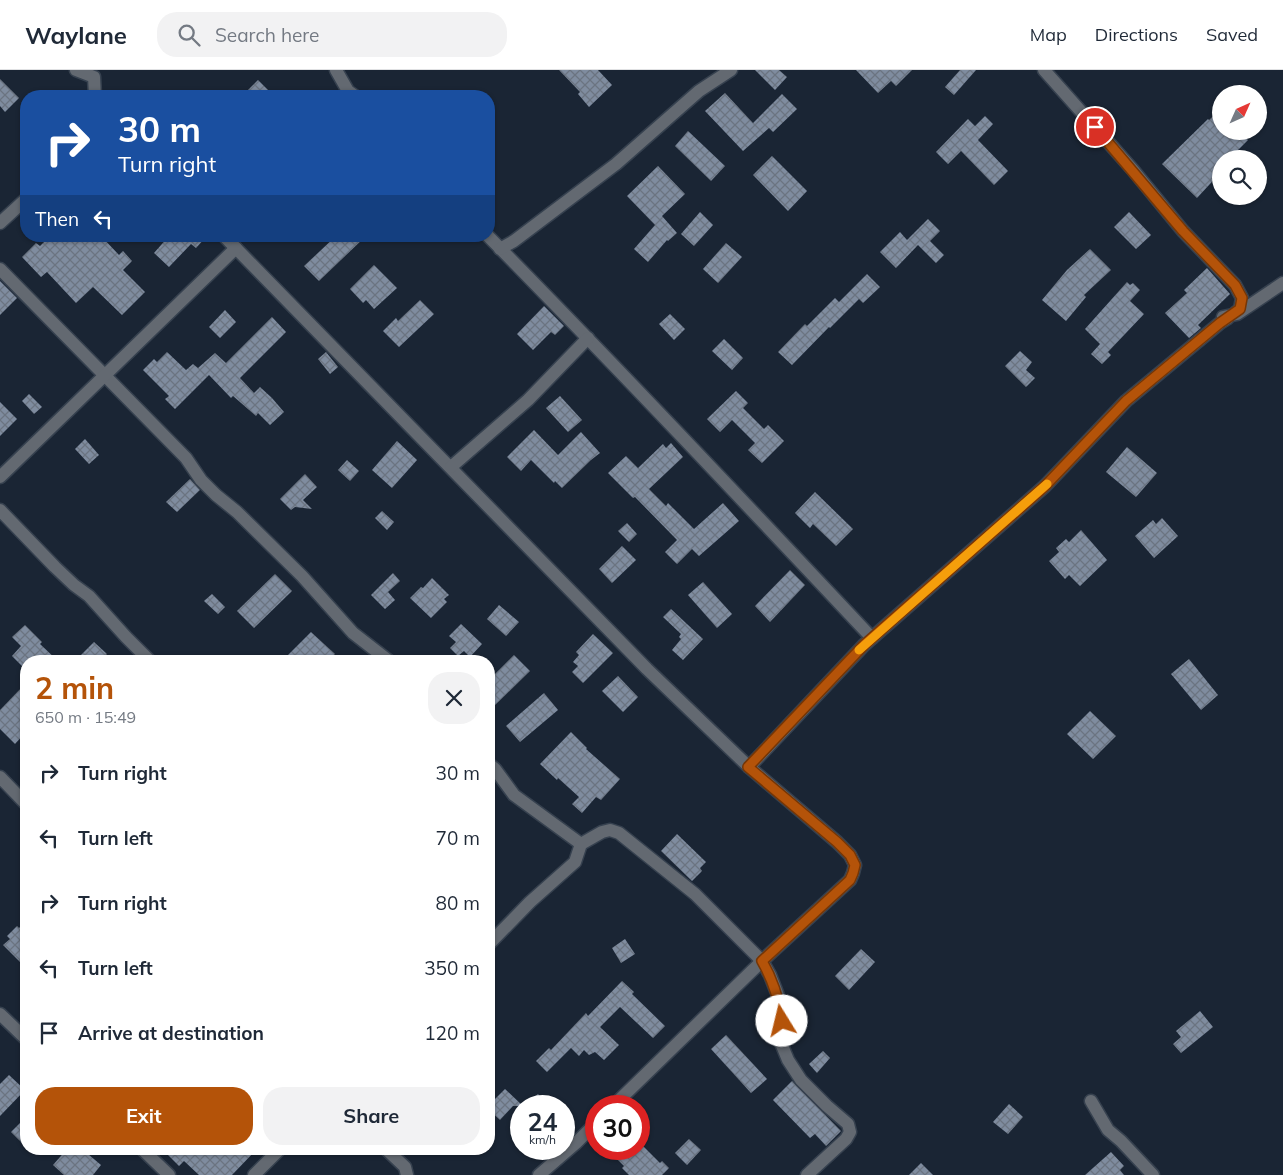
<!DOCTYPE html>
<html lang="en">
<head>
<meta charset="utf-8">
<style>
  body { margin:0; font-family:Mulish,sans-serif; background:#f2f2f3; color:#1f2937; height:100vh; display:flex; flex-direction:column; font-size:19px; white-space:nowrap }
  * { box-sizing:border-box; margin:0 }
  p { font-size:16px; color:#747a83 }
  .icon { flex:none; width:28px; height:28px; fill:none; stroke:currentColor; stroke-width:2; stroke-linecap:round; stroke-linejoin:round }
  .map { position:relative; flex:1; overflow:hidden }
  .panel { position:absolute; left:20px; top:585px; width:475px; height:500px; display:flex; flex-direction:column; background:#fff; border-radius:20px; box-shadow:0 1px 4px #0004 }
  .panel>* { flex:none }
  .guide { position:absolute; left:20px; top:20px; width:475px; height:152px; border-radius:20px; box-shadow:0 1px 4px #0004; background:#1a4fa0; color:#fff; overflow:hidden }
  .needle { width:32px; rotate:45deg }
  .fabs { position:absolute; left:1212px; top:15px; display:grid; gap:10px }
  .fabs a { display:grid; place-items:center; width:55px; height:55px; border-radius:50%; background:#fff; box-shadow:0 1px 4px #0004; font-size:25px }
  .speed { position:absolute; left:510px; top:1025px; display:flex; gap:10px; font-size:25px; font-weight:700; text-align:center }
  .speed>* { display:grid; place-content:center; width:65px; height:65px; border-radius:50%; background:#fff; box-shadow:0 1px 4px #0004; line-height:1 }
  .speed small { font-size:12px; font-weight:400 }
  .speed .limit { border:8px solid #d22; background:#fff; color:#111 }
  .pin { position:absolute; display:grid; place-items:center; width:42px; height:42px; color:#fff; margin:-21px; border:2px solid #fff; border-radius:50%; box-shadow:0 1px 5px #0007 }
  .me { position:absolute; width:55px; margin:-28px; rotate:351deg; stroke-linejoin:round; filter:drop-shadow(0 0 4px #0008) }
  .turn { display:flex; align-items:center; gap:18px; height:105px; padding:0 15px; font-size:22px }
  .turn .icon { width:65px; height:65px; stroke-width:2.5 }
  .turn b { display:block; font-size:35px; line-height:42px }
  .then { display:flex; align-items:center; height:48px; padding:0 15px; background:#0003; gap:10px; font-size:19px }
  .round { display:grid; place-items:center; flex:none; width:52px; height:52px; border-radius:20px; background:#f2f2f3 }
  .summary { display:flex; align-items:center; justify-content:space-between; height:85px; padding:0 15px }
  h1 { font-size:30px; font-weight:700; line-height:38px; color:#b45309 }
  .button { display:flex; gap:10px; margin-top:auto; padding:10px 15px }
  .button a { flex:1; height:58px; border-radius:20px; background:#b45309; color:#fff; font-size:20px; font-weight:700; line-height:58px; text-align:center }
  .button a+a { background:#f2f2f3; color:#1f2937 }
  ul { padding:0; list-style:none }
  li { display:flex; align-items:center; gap:15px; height:65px; padding:0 15px }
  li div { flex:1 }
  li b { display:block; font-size:19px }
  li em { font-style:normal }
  header { display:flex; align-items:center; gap:30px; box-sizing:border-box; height:70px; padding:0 25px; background:#fff; border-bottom:1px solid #e0e1e3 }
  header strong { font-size:24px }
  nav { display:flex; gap:28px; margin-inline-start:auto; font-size:18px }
  .search { width:350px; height:45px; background:#f2f2f3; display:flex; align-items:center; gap:12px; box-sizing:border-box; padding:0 18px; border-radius:20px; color:#747a83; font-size:19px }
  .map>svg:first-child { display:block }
</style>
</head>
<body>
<header>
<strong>Waylane</strong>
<div class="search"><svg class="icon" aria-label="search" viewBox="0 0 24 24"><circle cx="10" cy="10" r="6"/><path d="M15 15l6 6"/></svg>Search here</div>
<nav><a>Map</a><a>Directions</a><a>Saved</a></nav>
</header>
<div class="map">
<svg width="1283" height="1105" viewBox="0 0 1283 1105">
  <defs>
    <pattern id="building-cross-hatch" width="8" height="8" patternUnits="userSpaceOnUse" patternTransform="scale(1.25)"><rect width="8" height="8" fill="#7f8c9f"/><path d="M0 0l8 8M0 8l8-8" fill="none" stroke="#6b7481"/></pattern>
  </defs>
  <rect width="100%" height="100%" fill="#1a2534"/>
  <g fill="url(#building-cross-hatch)">
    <polygon points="559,0 598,0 612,15 589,37 578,24 580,22"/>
    <polygon points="755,0 779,0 787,7 775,20"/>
    <polygon points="856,0 912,0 896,16 891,11 878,23"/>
    <polygon points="960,0 976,0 954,25 945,17"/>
    <polygon points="0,9 19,28 5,42 0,36"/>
    <polygon points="258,10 274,26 242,26"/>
    <polygon points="725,23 753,53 782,24 797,39 773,62 769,58 743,81 705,41"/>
    <polygon points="1221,39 1221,61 1239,61 1248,70 1238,80 1240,82 1234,89 1221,89 1221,102 1197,128 1162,94 1208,49 1209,50"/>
    <polygon points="985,46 993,54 978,70 1008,101 994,115 961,81 948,94 936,82 968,49 975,56"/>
    <polygon points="688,61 725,96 711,111 675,76"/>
    <polygon points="772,86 807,121 788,141 753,105"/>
    <polygon points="658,96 685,124 662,146 677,163 668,171 667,170 648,192 634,179 655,155 627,126"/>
    <polygon points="700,142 713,155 694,176 681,164"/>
    <polygon points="1129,142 1151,165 1136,179 1114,157"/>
    <polygon points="928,149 940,161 930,171 944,185 936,193 918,175 896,198 880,182 900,162 907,170"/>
    <polygon points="50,166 101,166 119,185 123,181 132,191 123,200 145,222 122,245 93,217 76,233 47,202 41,207 22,187 36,173 40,176"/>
    <polygon points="169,166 207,166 196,178 191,174 169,197 154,183"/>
    <polygon points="336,166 366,166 319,211 304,196"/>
    <polygon points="726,173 742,187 718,213 703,199"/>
    <polygon points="1090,179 1111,200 1084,225 1086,227 1066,251 1042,230 1067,200"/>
    <polygon points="374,195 397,218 374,239 366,230 363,233 350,219"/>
    <polygon points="1207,198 1230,224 1198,255 1201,258 1189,268 1165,243 1187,223 1184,220"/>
    <polygon points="867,204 880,217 863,233 859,229 830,258 829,257 792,295 778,282 805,254 807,256 835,228 839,232"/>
    <polygon points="0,211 17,228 0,245"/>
    <polygon points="1127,212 1130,215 1133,213 1140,220 1130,231 1144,244 1108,282 1111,285 1102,294 1091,284 1100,274 1085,259"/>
    <polygon points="420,230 434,244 399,277 383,261 396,248 398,251"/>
    <polygon points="544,236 564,256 555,265 551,262 533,280 517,264"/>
    <polygon points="225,240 236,252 220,268 209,257"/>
    <polygon points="670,244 685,259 674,270 659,254"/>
    <polygon points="272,247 286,262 240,308 254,323 260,317 272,328 284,342 270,355 258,343 256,346 233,326 231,328 209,305 175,339 165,329 169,326 143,300 154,289 157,292 167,282 186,300 193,294 198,298 215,283 226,293"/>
    <polygon points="724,269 743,288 732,300 712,281"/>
    <polygon points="1020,281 1032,292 1026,300 1035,308 1026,317 1005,296"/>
    <polygon points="326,282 338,297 330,304 318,289"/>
    <polygon points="736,321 748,333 743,338 764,359 768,355 784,371 762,393 748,380 755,373 732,350 720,362 707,349"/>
    <polygon points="29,324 42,337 34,344 22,331"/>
    <polygon points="560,326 582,350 568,362 546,338"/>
    <polygon points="0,332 17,349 0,366"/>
    <polygon points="534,360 558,385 581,362 600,383 591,390 562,418 555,411 554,413 531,390 521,401 507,387"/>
    <polygon points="85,369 99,385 89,394 75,379"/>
    <polygon points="397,371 417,390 392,418 372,400"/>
    <polygon points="671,373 683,387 649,419 666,436 668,433 694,459 723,433 739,451 699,486 692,479 677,494 665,482 677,470 635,427 633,428 608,403 626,386 638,398 663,374 666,378"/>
    <polygon points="1127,377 1157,403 1136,427 1106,402"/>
    <polygon points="347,390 359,401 350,411 338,400"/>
    <polygon points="305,404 317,417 303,430 312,439 295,437 291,440 280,429"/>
    <polygon points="190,409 200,420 177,442 166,432"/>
    <polygon points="815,422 853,459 836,476 813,454 810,458 795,443"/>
    <polygon points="382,441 394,452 387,460 375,448"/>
    <polygon points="1162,448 1178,466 1154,488 1135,466 1153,450 1156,454"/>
    <polygon points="627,453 637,464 629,472 618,461"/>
    <polygon points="1081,460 1107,490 1080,516 1069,505 1065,509 1049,491 1059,482 1056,478 1066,469 1069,472"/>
    <polygon points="622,476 636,490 612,513 599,499"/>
    <polygon points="790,500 805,515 770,552 755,536"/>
    <polygon points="393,503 400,511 388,522 395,530 385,539 371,525"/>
    <polygon points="275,504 292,521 254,558 237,541"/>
    <polygon points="432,508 449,525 444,529 447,532 431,548 410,528 421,517 423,518"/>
    <polygon points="703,512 732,544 717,558 688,525"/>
    <polygon points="212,524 225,537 218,544 204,531"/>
    <polygon points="499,535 519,552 506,566 487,549"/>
    <polygon points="671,539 703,569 683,590 672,580 681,569 679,567 681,564 663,547"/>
    <polygon points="461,554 482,574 470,587 464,581 458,586 450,578 456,572 449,566"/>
    <polygon points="25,555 42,572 40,574 58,591 26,591 26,600 12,586 21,576 12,567"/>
    <polygon points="311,562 335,584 328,591 282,591"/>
    <polygon points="593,564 613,583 583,613 572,602 578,596 573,592 579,585 576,582"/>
    <polygon points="94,572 107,584 100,591 75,591"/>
    <polygon points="514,585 530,601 489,641 489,610"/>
    <polygon points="1189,589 1218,625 1201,640 1171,604"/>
    <polygon points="618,606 638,627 623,642 602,621"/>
    <polygon points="26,613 26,662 15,674 0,659 0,640"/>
    <polygon points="544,623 558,640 520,672 506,656"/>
    <polygon points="1090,641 1116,666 1093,689 1067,664"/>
    <polygon points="571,662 587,678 586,679 620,709 601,730 596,727 582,743 572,734 579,727 558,708 557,710 540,694"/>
    <polygon points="677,764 706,792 700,798 702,801 692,811 661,781"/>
    <polygon points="26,851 26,898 3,875 10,869 7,866 17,856 19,858"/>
    <polygon points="625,869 635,884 621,893 612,878"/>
    <polygon points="861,879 875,892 849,920 835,906"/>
    <polygon points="622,911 634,922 632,924 665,956 653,968 620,937 600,957 619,975 604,990 595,982 589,985 584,980 579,986 571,978 547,1002 536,991 549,978 551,980 586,943 588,946"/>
    <polygon points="1200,941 1213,957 1181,983 1173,974 1181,967 1176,961"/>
    <polygon points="726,965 767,1009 751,1023 711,979"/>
    <polygon points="823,981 830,988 817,1003 809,994"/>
    <polygon points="9,1005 25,1020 0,1046 0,1014"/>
    <polygon points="792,1011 841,1061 826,1076 815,1064 810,1068 773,1030"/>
    <polygon points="505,1019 523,1036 513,1036 500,1050 489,1040 489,1035"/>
    <polygon points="538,1024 548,1036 525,1036"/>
    <polygon points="1009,1034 1023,1047 1008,1064 993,1052"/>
    <polygon points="26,1047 26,1077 11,1062"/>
    <polygon points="689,1069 701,1080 687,1095 675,1083"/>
    <polygon points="639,1072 660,1093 662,1091 669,1098 662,1105 629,1105 622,1098 624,1096 607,1079 639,1079"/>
    <polygon points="67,1079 82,1079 101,1095 93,1105 64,1105 53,1095"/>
    <polygon points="162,1079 257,1079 232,1105 199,1105 184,1091 179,1096"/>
    <polygon points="1111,1082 1124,1096 1120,1100 1124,1105 1085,1105"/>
    <polygon points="921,1093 933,1105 909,1105"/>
  </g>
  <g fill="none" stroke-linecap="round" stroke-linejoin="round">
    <g stroke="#36414f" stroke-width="15">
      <g id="street">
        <polyline points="76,0 94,7 95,26"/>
        <polyline points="336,0 348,21 355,26"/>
        <polyline points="1044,0 1133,100 1183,161 1235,215 1242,228 1240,239 1235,243"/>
        <polyline points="0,153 26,129"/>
        <polyline points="224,166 647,599 749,697 837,772 850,785 855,795 853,803 850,810 762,891 613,1036"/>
        <path d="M488,166C618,298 745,433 872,568"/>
        <polyline points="500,179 514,171 616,94 699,21 731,0"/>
        <polyline points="0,199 186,388 201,410 216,425 237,442 302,506 353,563 389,591"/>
        <polyline points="451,397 528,330 588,268"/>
        <polyline points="0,407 236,178"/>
        <polyline points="0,440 55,497 74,515 89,526 126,567 150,591"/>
        <polyline points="489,694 495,699 514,725 581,774"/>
        <polyline points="749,697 864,575 1045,416 1126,331 1220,253 1228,248 1223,247 1237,244 1283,213"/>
        <polyline points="0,707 26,734"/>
        <polyline points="489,874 530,832 575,792 581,774 602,762 610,760 619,763 695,824 762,891 770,905 779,928 782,951 781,973 788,990 801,1010 827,1036 848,1054 850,1062 846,1069 807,1105"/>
        <polyline points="0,944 26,969"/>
        <polyline points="1091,1031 1108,1060 1121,1071 1153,1105"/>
        <polyline points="142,1079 169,1105"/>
        <polyline points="386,1079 405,1097 407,1105"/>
        <polyline points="254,1105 280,1079"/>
        <polyline points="539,1105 576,1073 596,1053"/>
      </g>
    </g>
    <use href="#street" stroke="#636971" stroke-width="12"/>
  </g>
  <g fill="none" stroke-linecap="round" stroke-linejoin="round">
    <g stroke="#753606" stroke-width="12">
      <path id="route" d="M782,951C779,929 773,910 762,891L850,810L853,803L855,795L850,785L837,772L748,697L864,575L1045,416L1126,331L1220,253L1240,239L1242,228L1235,215L1183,161L1095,57"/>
    </g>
    <use href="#route" stroke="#b45309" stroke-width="9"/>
    <polyline stroke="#f59e0b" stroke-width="9" points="859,580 1047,414"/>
  </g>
</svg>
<div class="fabs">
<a><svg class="needle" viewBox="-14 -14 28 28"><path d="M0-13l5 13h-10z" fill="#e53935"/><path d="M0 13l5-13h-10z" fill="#747a83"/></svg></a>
<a><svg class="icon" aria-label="search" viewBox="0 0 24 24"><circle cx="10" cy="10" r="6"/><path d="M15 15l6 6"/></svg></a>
</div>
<div class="speed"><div>24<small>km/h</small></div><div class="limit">30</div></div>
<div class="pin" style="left:1095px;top:57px;background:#d93025"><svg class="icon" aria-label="arrive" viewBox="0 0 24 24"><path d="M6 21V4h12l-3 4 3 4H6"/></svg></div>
<svg class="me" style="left:782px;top:951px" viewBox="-20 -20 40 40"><circle r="19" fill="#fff"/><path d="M0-13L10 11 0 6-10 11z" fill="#b45309"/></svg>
<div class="guide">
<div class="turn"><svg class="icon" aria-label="right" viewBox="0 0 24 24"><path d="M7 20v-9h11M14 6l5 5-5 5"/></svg><div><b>30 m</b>Turn right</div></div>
<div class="then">Then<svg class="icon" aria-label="left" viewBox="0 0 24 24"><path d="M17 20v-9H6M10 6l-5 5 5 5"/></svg></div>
</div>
<section class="panel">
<div class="summary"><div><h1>2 min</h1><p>650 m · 15:49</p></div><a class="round"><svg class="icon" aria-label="close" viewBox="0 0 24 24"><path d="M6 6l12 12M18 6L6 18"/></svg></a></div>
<ul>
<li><svg class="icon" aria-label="right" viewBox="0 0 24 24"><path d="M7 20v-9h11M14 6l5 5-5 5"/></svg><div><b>Turn right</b></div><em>30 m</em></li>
<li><svg class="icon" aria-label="left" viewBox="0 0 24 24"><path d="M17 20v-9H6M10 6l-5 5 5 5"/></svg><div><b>Turn left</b></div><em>70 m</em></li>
<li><svg class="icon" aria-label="right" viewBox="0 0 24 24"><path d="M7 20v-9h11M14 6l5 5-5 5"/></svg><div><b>Turn right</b></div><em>80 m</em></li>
<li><svg class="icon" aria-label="left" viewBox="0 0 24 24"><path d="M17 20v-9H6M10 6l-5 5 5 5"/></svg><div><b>Turn left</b></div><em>350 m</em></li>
<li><svg class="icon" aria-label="arrive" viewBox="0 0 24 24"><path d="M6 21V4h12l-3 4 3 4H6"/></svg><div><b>Arrive at destination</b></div><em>120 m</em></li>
</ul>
<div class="button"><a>Exit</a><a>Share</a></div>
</section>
</div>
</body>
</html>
